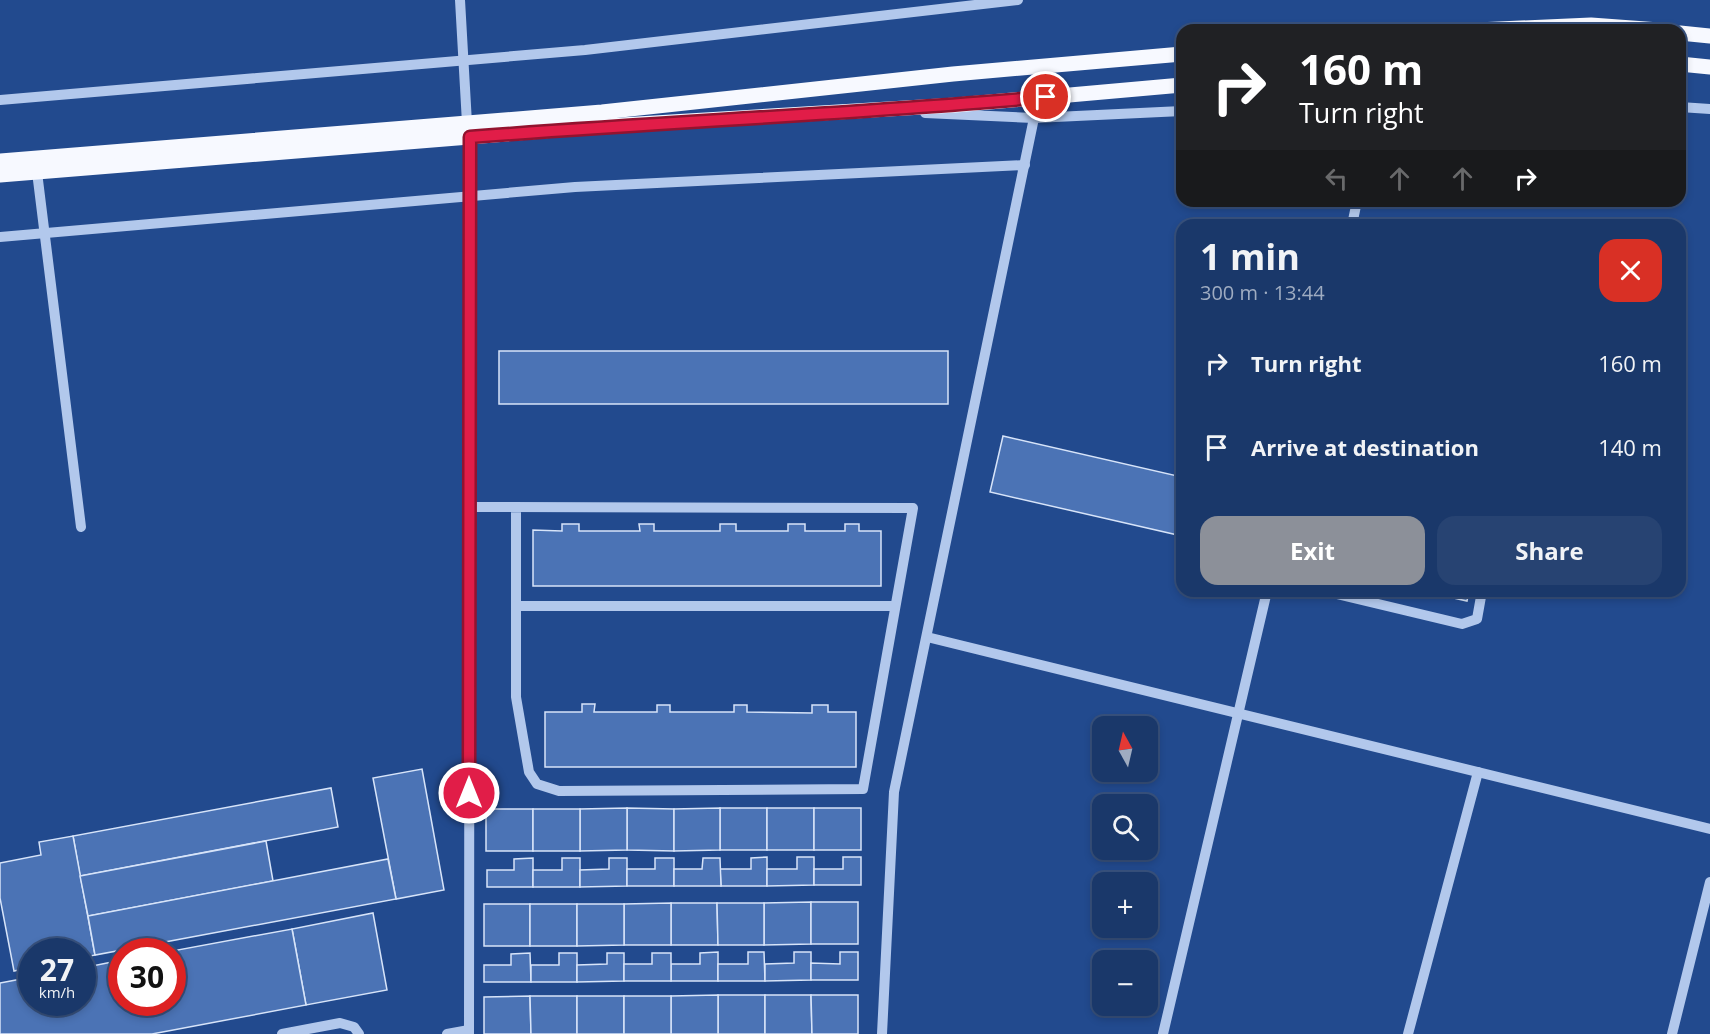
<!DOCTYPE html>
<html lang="en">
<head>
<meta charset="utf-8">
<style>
  body { margin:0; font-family:"Open Sans",sans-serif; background:#274372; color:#f1f3f6; height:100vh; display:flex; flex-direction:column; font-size:22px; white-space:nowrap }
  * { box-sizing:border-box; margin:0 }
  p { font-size:20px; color:#9facc1 }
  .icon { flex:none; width:33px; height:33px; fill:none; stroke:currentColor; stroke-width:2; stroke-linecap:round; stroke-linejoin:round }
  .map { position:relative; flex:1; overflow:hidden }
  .drawer { position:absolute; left:1176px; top:219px; width:510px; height:378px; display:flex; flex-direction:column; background:#1a386a; border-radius:18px; box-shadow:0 3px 9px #0003,0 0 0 2px #38527e }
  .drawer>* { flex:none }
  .guide { position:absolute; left:1176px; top:24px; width:510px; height:183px; border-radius:18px; box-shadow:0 3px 9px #0003,0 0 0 2px #38527e; background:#202124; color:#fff; overflow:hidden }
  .needle { width:39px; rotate:352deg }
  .tools { position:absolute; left:1092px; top:716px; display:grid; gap:12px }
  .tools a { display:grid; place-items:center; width:66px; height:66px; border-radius:12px; background:#1a386a; box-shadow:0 3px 9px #0003,0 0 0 2px #38527e; font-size:30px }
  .speed { position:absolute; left:18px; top:938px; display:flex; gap:12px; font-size:30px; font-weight:700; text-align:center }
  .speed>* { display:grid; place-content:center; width:78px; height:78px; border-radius:50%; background:#1a386a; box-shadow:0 3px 9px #0003,0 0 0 2px #38527e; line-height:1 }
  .speed small { font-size:15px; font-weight:400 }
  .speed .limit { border:9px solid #d22; background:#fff; color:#111 }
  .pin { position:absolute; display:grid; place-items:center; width:51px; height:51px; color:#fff; margin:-26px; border:3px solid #fff; border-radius:50%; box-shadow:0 2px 6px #0007 }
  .me { position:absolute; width:66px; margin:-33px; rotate:0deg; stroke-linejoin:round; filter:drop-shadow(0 0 4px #0008) }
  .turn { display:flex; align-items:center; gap:21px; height:126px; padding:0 24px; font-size:27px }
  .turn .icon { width:78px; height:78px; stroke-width:2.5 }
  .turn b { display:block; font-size:42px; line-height:51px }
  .lanes { display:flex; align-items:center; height:57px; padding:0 24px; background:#0003; justify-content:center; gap:30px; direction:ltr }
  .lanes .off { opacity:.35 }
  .round { display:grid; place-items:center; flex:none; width:63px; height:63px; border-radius:18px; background:#274372 }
  .head { display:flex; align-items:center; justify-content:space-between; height:102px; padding:0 24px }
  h1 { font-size:36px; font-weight:700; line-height:45px }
  .action { display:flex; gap:12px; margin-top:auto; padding:12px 24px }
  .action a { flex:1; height:69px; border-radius:18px; background:#8c9099; color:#fff; font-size:24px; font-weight:700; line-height:69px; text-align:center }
  .action a+a { background:#274372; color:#f1f3f6 }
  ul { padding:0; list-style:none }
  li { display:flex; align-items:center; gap:18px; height:84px; padding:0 24px }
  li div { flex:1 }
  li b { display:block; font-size:22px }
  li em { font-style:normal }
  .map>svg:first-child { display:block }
</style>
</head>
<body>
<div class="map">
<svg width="1710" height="1034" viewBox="0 0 1710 1034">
  <rect width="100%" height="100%" fill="#224a8e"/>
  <g fill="#4b73b5" stroke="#d7e4f9" stroke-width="1.5">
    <rect x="499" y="351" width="449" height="53"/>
    <polygon points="1003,436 1182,477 1182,536 990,492"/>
    <polygon points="562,524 579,524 579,531 640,531 639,524 654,524 654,531 720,531 720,524 736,524 736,531 788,531 788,524 805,524 805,531 845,531 845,524 859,524 859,531 881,531 881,586 533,586 533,530 562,531"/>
    <polygon points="1423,591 1469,591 1467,601"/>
    <polygon points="582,704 595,704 594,712 657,712 657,705 670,705 670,712 734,712 734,705 747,705 747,712 812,713 812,705 828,705 828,712 856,712 856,767 545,767 545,712 582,712"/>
    <polygon points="422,769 444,890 396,899 373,778"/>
    <polygon points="331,788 338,827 80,876 73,836"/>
    <polygon points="627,808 674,809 674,851 627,850"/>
    <polygon points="627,808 627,850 580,851 580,809"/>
    <rect x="720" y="808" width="47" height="42"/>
    <polygon points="720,808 720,850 674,851 674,809"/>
    <rect x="767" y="808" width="47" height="42"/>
    <rect x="814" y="808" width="47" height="42"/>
    <rect x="486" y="809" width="47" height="42"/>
    <rect x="533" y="809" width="47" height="42"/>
    <polygon points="73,836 95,955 82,958 82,951 32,951 32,967 14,971 0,898 0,863 41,855 39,842"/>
    <polygon points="266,841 273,881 88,916 80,876"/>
    <polygon points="767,857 767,886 721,886 720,869 751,869 751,858"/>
    <polygon points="797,857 814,857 814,885 767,886 767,869 797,869"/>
    <polygon points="843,857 861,857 861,885 814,885 814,869 843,869"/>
    <polygon points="533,858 533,887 487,887 487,870 514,870 514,859"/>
    <polygon points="562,858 580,858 580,887 533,887 533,870 562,870"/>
    <polygon points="609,858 627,858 627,886 580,887 580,870 609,869"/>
    <polygon points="655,858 674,858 674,886 627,886 627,869 655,869"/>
    <polygon points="703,858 720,858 721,886 674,886 674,869 702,869"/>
    <polygon points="388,859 396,899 95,955 88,916"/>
    <polygon points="811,902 811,944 764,945 764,903"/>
    <rect x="811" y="902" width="47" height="42"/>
    <polygon points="671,903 717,903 718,945 671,945"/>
    <polygon points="671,903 671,945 624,945 624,904"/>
    <polygon points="717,903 764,903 764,945 718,945"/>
    <rect x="484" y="904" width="46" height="42"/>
    <rect x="530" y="904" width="47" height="42"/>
    <polygon points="577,904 624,904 624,945 577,946"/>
    <polygon points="373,913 387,990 306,1005 292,929"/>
    <polygon points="292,929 306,1005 152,1034 0,1034 0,983 32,977 32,1002 82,1002 82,968 122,960 122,1002 172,1002 172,951"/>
    <polygon points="718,952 718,981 671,981 671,964 700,964 700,953"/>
    <polygon points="748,952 764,952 765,981 718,981 718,964 748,964"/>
    <polygon points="794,952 811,952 811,980 765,981 765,964 794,963"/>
    <polygon points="840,952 858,952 858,980 811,980 811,963 840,964"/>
    <polygon points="530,953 531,982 484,982 484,965 511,965 511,954"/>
    <polygon points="559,953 577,953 577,982 531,982 531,965 559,965"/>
    <polygon points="607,953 624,953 624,981 577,982 577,965 607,964"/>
    <polygon points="652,953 671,953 671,981 624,981 624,964 652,964"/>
    <rect x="718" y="995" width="47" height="39"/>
    <polygon points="718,995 718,1034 671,1034 671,996"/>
    <polygon points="765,995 811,995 812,1034 765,1034"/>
    <polygon points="811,995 858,995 858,1034 812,1034"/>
    <polygon points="530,996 531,1034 484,1034 484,997"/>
    <polygon points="530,996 577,996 577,1034 531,1034"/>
    <rect x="577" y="996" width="47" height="38"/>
    <rect x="624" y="996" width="47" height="38"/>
  </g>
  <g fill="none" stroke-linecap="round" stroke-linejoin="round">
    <g stroke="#b2c8ec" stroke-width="10">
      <polyline points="460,0 467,123"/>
      <polyline points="0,100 585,50 1018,0"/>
      <polyline points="1680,107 1710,109"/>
      <polyline points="925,113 1034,118 1182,111"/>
      <polyline points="37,172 81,527"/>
      <polyline points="1352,225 1357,201"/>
      <polyline points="0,237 575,187 1025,165"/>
      <polyline points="470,507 913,508 863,789 559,791 537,784 529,772 516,697 516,507"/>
      <polyline points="1324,591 1462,624 1477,619 1482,591"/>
      <polyline points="516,606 895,606"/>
      <polyline points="927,637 1710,829"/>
      <polyline points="282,1034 340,1023 354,1027 359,1034"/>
      <polyline points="447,1034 469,1030"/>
      <polyline points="469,1034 470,137"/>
      <polyline points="882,1034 894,792 1034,118"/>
      <polyline points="1163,1034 1267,591"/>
      <polyline points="1408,1034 1478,772"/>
      <polyline points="1672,1034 1710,882"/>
    </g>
    <g stroke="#f7f9ff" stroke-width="15">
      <polyline points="1477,30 1591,25 1659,30"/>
      <polyline points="1680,33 1710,36"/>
      <polyline points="1680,64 1710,67"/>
      <polyline points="0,161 602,112 953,74 1182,54"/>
      <polyline points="0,175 604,126 956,105 1182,85"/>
    </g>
  </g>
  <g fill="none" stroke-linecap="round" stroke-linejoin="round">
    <g stroke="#92132f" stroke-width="15">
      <path id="route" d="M469,793L470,137C662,122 855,114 1046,97"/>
    </g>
    <use href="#route" stroke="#e11d48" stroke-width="10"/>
  </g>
</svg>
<div class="tools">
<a><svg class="needle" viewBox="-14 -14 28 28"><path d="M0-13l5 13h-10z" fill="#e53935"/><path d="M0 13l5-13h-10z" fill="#9facc1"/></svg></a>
<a><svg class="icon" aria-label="search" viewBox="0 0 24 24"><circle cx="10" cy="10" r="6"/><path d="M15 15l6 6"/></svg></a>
<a>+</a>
<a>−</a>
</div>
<div class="speed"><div>27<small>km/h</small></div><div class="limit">30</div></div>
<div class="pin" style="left:1046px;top:97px;background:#d93025"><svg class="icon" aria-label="arrive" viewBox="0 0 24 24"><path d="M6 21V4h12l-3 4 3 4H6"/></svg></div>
<svg class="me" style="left:469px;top:793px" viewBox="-20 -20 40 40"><circle r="17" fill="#e11d48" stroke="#fff" stroke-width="3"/><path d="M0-11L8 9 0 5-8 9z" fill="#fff"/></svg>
<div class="guide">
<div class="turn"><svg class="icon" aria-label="right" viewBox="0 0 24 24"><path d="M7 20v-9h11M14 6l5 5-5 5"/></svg><div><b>160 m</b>Turn right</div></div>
<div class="lanes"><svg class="icon off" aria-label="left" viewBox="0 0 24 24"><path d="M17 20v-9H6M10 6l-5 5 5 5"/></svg><svg class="icon off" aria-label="ahead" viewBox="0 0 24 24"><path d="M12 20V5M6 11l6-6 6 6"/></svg><svg class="icon off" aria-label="ahead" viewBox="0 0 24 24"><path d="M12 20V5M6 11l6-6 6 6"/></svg><svg class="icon" aria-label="right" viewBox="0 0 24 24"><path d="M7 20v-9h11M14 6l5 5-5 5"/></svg></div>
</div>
<section class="drawer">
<div class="head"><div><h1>1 min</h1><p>300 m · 13:44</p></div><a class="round" style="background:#d93025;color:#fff"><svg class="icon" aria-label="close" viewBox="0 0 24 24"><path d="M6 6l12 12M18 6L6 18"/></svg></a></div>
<ul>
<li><svg class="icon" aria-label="right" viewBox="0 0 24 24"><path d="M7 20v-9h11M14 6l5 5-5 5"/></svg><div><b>Turn right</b></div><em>160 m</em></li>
<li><svg class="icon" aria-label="arrive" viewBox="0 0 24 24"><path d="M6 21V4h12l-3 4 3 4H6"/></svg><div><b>Arrive at destination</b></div><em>140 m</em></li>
</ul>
<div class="action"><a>Exit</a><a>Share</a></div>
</section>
</div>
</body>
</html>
